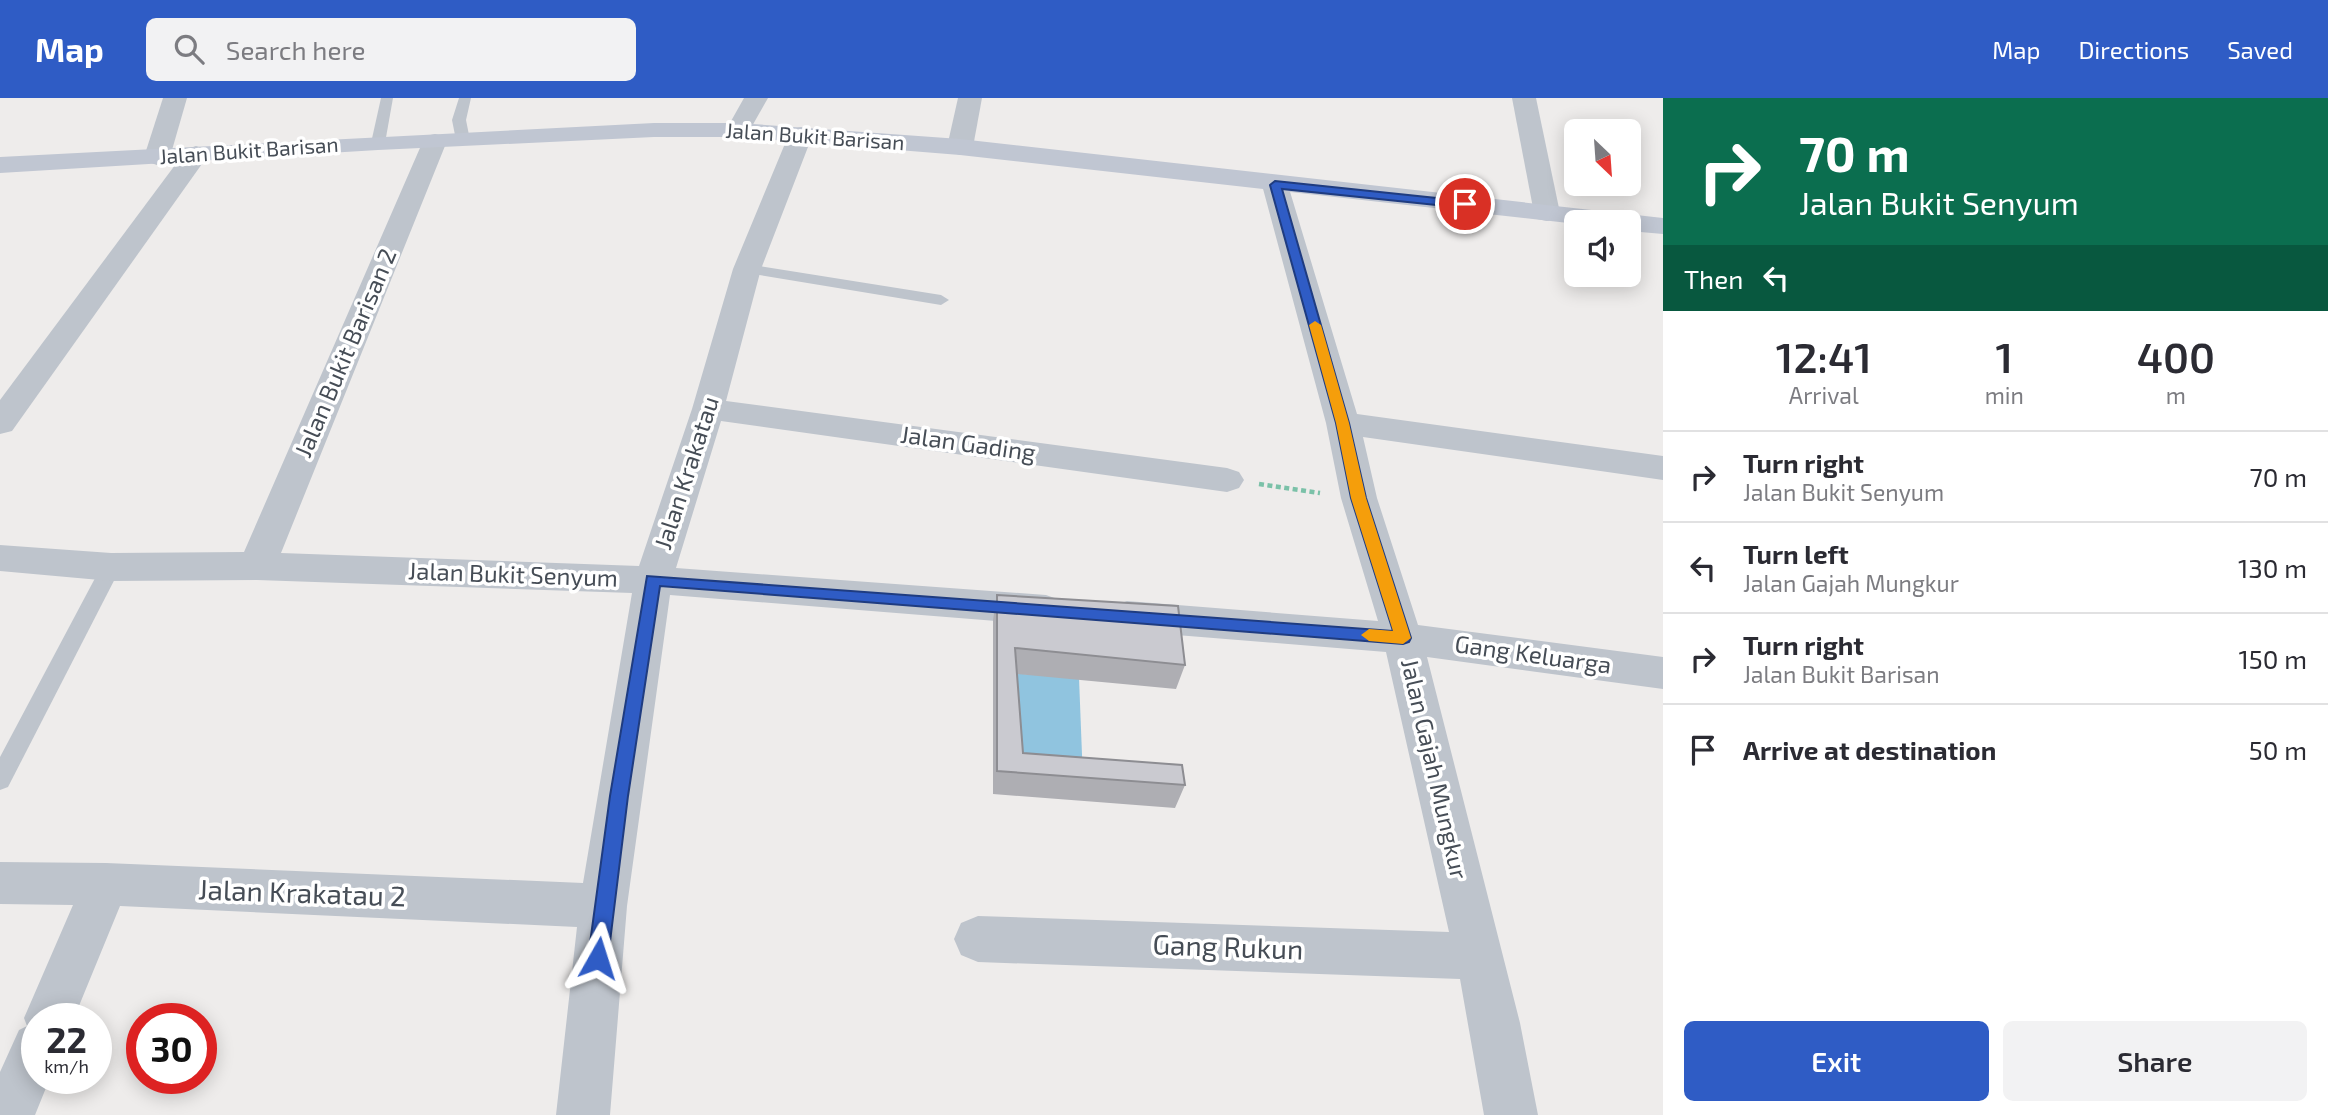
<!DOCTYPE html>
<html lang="en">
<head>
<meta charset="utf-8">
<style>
  body { margin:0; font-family:"Exo 2",sans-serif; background:#f2f2f3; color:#2b2b33; height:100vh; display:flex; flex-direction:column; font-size:26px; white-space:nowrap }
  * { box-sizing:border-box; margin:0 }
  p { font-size:23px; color:#7c7c81 }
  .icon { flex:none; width:38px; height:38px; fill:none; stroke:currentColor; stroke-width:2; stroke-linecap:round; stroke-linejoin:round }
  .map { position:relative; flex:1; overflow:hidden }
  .drawer { display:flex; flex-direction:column; background:#fff; width:665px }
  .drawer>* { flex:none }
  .hud { background:#0b6e4f; color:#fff; overflow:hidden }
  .needle { width:46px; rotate:155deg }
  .fabs { position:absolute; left:1564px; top:21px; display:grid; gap:14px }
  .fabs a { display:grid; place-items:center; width:77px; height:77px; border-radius:10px; background:#fff; box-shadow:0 4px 18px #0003; font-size:35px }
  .speed { position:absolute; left:21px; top:905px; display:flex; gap:14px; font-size:35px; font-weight:700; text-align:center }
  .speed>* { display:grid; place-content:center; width:91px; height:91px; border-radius:50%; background:#fff; box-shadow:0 4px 18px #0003; line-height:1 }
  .speed small { font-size:18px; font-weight:400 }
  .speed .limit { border:10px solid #d22; background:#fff; color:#111 }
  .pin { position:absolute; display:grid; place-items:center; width:60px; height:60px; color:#fff; margin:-30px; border:4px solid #fff; border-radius:50%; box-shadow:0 2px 7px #0007 }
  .me { position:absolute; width:77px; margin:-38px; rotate:6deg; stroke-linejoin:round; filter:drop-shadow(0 0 5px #0008) }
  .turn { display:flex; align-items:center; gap:24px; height:147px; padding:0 21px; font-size:32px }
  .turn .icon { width:91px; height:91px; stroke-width:2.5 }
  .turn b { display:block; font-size:49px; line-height:60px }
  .then { display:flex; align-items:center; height:66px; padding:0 21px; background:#0003; gap:14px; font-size:26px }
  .eta { display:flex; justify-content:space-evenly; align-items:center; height:119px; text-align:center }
  .eta b { font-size:42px; font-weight:600; line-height:49px }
  .primary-button { display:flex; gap:14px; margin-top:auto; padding:14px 21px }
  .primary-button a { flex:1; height:80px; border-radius:10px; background:#2f5cc5; color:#fff; font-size:28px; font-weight:600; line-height:80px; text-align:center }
  .primary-button a+a { background:#f2f2f3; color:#2b2b33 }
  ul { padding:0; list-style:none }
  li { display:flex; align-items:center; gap:21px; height:91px; padding:0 21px; border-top:2px solid #e1e1e2 }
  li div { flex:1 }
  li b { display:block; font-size:26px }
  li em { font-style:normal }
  header { display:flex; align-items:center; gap:42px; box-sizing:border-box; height:98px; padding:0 35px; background:#2f5cc5; color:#fff }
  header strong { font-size:33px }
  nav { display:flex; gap:38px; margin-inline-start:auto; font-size:24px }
  .search { width:490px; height:63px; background:#f2f2f3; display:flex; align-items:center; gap:18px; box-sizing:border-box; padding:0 24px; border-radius:10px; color:#7c7c81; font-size:26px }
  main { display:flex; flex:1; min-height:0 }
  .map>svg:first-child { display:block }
</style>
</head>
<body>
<header>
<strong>Map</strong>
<div class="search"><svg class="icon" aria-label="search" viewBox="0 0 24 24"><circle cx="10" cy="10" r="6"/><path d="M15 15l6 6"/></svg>Search here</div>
<nav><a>Map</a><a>Directions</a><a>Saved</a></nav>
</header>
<main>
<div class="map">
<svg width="1663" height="1017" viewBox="0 0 1663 1017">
  <rect width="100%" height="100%" fill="#eeeceb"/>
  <polygon fill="#90c4df" points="1010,575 1079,580 1083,682 1017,679"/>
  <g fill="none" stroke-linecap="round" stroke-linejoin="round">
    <polyline stroke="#7bc1a8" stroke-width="4.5" stroke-dasharray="5 3.5" stroke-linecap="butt" points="1259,386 1320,395"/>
    <g fill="#bec4cc" fill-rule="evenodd">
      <polygon points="381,0 393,0 385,45 378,49 371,45"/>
      <polygon points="459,0 471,0 466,22 470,42 463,46 456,42 452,22"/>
      <polygon points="747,166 941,197 949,202 941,207 741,174 739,171"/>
      <polygon points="111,462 118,464 121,469 8,689 0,692 0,659 101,469 104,464"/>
    </g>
    <g fill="#bec4cc" fill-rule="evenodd">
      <polygon points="163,0 187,0 170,59 166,64 157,67 148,64 144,59"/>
      <polygon points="744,0 768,0 747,37 738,39 729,37 726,32"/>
      <polygon points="958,0 982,0 973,49 969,54 960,57 951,54 947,49"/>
      <polygon points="801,29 810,31 813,36 761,171 726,303 1227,370 1239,374 1244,382 1239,390 1227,394 721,323 676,470 1046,497 1060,502 1065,512 1060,522 1046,527 670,497 627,808 610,1017 556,1017 577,829 120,808 74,920 37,920 37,980 50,980 35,1017 0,1017 0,974 19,932 27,928 24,920 73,807 0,806 0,764 106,765 583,785 632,495 257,482 111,483 0,473 0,447 111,455 244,454 423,43 426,38 435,36 444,38 447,43 281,455 639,468 692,311 733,171 789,36 792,31"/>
      <polygon points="196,48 205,51 209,56 12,333 0,336 0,302 187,51"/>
      <polygon points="1275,79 1284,81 1288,87 1357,316 1663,358 1663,382 1363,339 1377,400 1418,527 1663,559 1663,591 1427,559 1520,925 1538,1017 1484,1017 1460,881 978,864 961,857 954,841 961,825 978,818 1449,834 1386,554 1127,533 1113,528 1108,518 1113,508 1127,503 1378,523 1341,400 1326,325 1262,87 1266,81"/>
    </g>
    <polygon fill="#bec4cc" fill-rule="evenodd" points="1512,0 1536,0 1560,115 1557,121 1547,123 1537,121 1534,115"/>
    <polygon fill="#c0c6d2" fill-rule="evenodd" points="654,25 738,25 960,41 1663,120 1663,136 1629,133 1629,124 1577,124 1577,126 960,57 738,39 654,39 378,52 0,75 0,59"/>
  </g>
  <polygon fill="#aeaeb3" points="997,497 1185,567 1176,591 1017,576 1023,655 1185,687 1175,710 993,696 993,522"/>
  <polygon fill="#cacad0" stroke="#8d8d92" stroke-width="2" points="997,497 1178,508 1185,567 1015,550 1023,655 1182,667 1185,687 997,673"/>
  <polygon fill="#2f5cc5" stroke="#1f3c80" stroke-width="2" points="1275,83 1465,103 1471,106 1465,110 1282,91 1349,325 1366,400 1411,540 1409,544 1403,546 660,488 628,698 608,860 605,867 598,870 591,867 588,860 610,698 647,478 1393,533 1351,400 1336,325 1270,87"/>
  <polygon fill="#f59e0b" points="1315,223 1321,227 1349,325 1366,400 1411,540 1403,546 1369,543 1361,537 1369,531 1393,533 1351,400 1336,325 1309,227"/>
  <g text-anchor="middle" stroke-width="7" stroke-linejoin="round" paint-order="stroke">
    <g font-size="21" fill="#464d56" stroke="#fff">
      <text transform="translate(815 39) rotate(4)" y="7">Jalan Bukit Barisan</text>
      <text transform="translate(249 53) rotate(-4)" y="7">Jalan Bukit Barisan</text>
    </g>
    <g font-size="24" fill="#464d56" stroke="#fff">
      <text transform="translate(346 255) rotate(-67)" y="8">Jalan Bukit Barisan 2</text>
      <text transform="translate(968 346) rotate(8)" y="8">Jalan Gading</text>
      <text transform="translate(687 375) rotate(-72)" y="8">Jalan Krakatau</text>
      <text transform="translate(513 477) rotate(2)" y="8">Jalan Bukit Senyum</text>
      <text transform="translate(1533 557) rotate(8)" y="8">Gang Keluarga</text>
      <text transform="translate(1434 671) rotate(77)" y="8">Jalan Gajah Mungkur</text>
    </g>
    <g font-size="28" fill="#464d56" stroke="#fff">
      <text transform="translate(302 795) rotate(2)" y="10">Jalan Krakatau 2</text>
      <text transform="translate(1228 849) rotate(2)" y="10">Gang Rukun</text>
    </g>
  </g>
</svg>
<div class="fabs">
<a><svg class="needle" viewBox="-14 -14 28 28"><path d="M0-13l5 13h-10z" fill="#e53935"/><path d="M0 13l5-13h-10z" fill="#7c7c81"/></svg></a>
<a><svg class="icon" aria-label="sound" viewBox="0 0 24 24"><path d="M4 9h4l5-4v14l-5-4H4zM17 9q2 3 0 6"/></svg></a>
</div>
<div class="speed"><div>22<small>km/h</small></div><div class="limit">30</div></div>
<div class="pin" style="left:1465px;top:106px;background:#d93025"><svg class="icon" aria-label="arrive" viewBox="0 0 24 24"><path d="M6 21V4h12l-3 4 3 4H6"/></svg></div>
<svg class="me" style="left:598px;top:860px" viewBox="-20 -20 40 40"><path d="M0-17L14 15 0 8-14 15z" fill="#2f5cc5" stroke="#fff" stroke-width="4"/></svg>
</div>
<section class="drawer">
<div class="hud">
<div class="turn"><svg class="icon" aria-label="right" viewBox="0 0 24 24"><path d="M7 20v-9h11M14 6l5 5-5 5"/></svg><div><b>70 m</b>Jalan Bukit Senyum</div></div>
<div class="then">Then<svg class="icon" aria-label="left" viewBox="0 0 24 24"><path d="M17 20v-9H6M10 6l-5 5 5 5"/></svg></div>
</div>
<div class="eta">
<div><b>12:41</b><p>Arrival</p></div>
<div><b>1</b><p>min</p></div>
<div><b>400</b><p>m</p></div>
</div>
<ul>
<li><svg class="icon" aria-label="right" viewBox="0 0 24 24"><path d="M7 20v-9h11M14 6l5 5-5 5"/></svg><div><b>Turn right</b><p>Jalan Bukit Senyum</p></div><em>70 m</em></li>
<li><svg class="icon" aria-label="left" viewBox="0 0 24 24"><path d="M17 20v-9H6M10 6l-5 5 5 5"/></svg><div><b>Turn left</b><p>Jalan Gajah Mungkur</p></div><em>130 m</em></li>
<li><svg class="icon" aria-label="right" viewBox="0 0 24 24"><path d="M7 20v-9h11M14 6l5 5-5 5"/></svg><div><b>Turn right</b><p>Jalan Bukit Barisan</p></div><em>150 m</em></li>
<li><svg class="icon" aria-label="arrive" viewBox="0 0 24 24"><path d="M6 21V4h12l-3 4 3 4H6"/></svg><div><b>Arrive at destination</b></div><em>50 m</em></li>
</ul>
<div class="primary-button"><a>Exit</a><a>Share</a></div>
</section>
</main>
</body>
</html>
